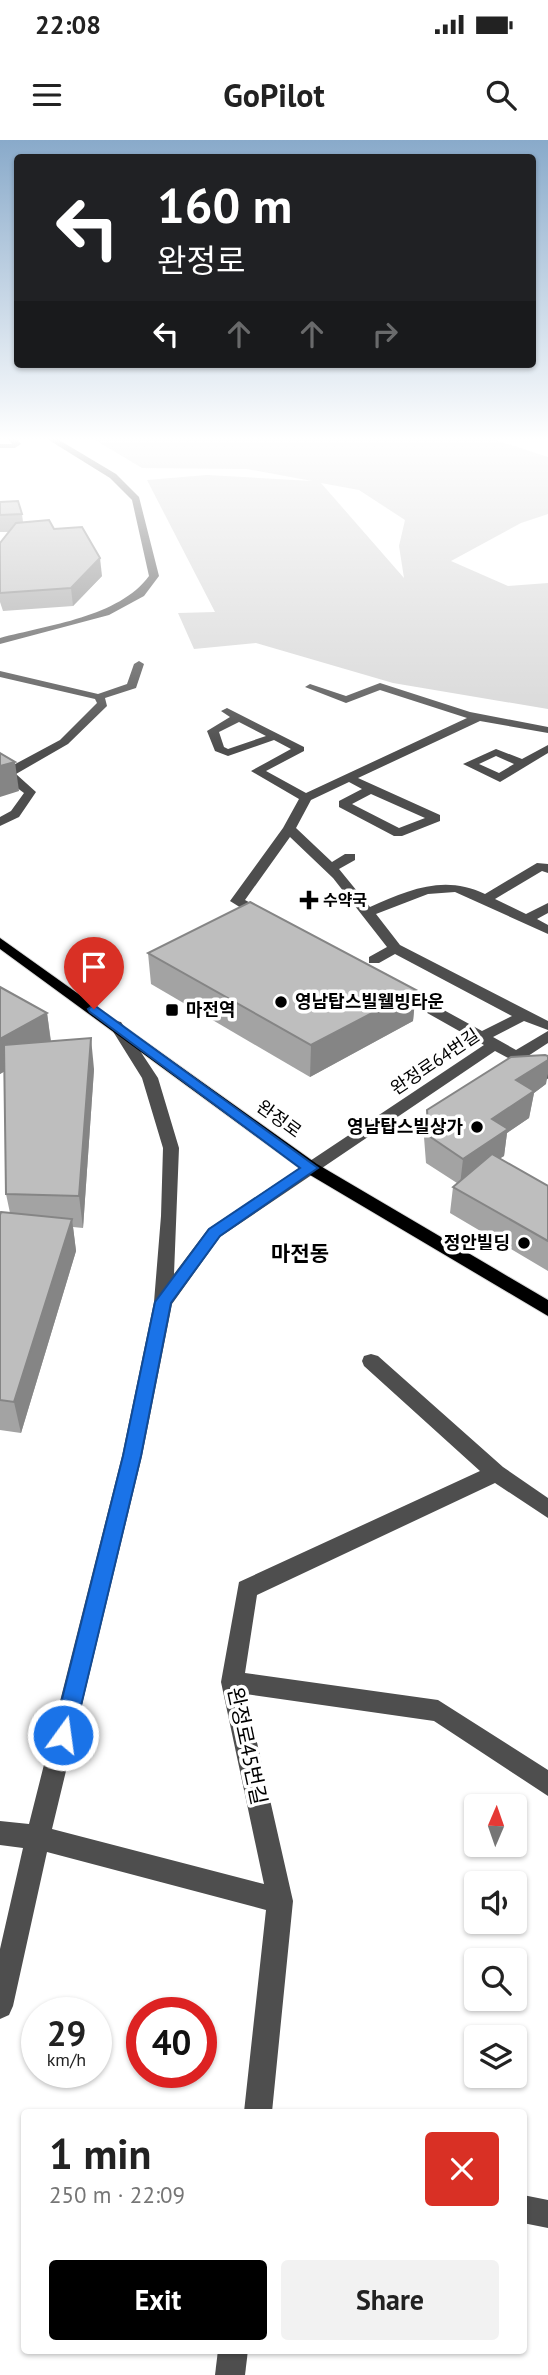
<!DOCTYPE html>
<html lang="en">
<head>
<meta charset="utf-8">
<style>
  body { margin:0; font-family:"PT Sans","Noto Sans KR",sans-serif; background:#f2f2f2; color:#222; height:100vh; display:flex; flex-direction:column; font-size:26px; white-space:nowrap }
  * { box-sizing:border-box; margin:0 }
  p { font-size:23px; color:#767676 }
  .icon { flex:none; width:38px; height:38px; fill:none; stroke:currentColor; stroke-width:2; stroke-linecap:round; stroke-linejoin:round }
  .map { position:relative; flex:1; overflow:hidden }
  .panel { position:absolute; left:21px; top:1969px; width:506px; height:245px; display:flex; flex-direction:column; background:#fff; border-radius:7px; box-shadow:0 2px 5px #0004 }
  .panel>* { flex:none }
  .banner { position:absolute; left:14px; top:14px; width:522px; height:214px; border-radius:7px; box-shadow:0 2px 5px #0004; background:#202124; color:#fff; overflow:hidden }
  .needle { width:46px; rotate:2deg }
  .controls { position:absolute; left:464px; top:1654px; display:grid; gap:14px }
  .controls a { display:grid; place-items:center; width:63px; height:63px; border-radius:7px; background:#fff; box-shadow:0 2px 5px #0004; font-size:35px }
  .speed { position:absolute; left:21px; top:1857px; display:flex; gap:14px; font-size:35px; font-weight:700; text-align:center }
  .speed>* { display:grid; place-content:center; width:91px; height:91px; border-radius:50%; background:#fff; box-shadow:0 2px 5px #0004; line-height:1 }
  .speed small { font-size:18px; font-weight:400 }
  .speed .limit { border:10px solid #d22; background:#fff; color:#111 }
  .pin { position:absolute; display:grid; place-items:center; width:60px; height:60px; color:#fff; margin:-72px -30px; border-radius:50% 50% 50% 0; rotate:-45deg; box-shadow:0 0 7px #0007 }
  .pin .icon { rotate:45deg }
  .me { position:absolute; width:77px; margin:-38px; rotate:14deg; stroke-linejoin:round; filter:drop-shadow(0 0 5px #0008) }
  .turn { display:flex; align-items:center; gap:24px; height:147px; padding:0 28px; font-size:32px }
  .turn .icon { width:91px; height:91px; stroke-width:2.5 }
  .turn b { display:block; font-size:49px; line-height:60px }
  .lanes { display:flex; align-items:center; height:66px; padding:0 28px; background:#0003; justify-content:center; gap:35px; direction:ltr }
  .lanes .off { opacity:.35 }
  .round { display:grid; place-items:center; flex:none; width:74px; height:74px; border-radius:7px; background:#f2f2f2 }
  .summary { display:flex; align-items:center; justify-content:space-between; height:119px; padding:0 28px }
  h1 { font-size:42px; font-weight:700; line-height:52px }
  .cta { display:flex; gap:14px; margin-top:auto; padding:14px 28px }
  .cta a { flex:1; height:80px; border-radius:7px; background:#000; color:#fff; font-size:28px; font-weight:700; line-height:80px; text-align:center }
  .cta a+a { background:#f2f2f2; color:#222 }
  .status { display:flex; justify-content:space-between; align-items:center; height:49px; padding:0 35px; background:#fff; direction:ltr }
  .status svg { height:19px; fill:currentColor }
  header { display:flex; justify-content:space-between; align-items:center; height:91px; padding:0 28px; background:#fff; font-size:32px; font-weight:700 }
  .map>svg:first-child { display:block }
</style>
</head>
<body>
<div class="status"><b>22:08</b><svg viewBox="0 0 49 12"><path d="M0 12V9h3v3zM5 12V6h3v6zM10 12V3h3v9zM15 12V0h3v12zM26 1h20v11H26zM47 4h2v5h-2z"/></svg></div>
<header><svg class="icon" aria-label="menu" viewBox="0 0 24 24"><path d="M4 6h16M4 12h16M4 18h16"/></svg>GoPilot<svg class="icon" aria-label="search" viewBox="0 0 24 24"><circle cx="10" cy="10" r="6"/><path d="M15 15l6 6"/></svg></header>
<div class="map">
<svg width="548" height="2235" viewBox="0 0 548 2235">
  <rect width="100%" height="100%" fill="#fff"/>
  <path fill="#d5d5d5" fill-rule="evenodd" d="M90,297H486L548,317V374L521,383L451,421L508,446L548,443V569L393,543L256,503L194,509L178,473L215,472L147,340L207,335L312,341L247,329L142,328ZM321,343L359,350L405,380L399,406L404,438Z"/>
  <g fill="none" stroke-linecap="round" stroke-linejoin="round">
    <g stroke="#dbdbdb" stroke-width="2">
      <polygon id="major" points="0,798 317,1024 548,1160 548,1176 305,1032 0,809"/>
    </g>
    <g fill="#4e4e4e" fill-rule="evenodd">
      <polygon points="6,297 15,297 21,304 15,308 0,308 0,304 12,304"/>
      <path d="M44,297H54L116,334L139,357L159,436L144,456L109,475L0,504V498C48,485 119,477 149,436L132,360L110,338Z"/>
      <polygon points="139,521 144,524 136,548 105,558 107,566 68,604 16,634 36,652 19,677 0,686 0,677 11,671 24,653 0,635 0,627 6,629 60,600 97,563 95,559 0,537 0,531 98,554 127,544 134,524"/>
      <path d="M380,543L470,572L548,587V593L480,581L358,638L440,675V681L402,696H394L339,667V661L362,649L349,642L311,660L296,688L332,722L345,714H355V720L339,729L370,767C408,750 444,734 485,754L537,723L548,724V733L542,731L495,759L526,774L548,763V773L537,779L548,785V794L455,752L428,754L376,774L400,805L548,881V890L524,881L493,897L516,910L548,891V903L528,916L548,928V939L495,911L220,1097L172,1164L142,1316L52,1689L264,1744L221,1542L239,1442L480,1331L364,1226L362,1221L364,1216L371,1214L378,1216L503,1327L548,1358V1378L495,1343L257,1455L245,1533L438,1560L548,1630V1656L434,1581L246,1554L293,1761L272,1972H244L266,1770L47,1712L13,1866L9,1875L0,1879V1809L23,1708L0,1705V1681L29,1684L122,1316L154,1162L161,1076L163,1008L142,938L109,885L116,881L121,882L158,938L179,1008L174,1134L208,1089L484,905L390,852L388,849L390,846H400L482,891L512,876L395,814L379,823H369V817L387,807L333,738L290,697L245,760L269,773V779H259L230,761L283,688L299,659L251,631L291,609L274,600L228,616L215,611L207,591L230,577L221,571L227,568L304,607V611L266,631L306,653L467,578L380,550L346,563L305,547L310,544L346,556ZM239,582L266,596L228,609L224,607L219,592ZM371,654L425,678L399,688L352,664Z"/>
      <path d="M548,605V613L500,642L463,624L496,609L522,619ZM496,616L514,624L499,633L479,624Z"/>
      <polygon points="523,2055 548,2060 548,2088 523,2083"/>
      <polygon points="218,2210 248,2210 245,2235 215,2235"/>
    </g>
    <use href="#major" fill="#000" fill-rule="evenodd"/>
  </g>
  <g fill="#a3a3a3">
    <polygon points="0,362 22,374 23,382 54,389 102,436 73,466 3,471 0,462 0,403 9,392 0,392"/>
    <polygon points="148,813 416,850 413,881 310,937 151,844"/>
    <polygon points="0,847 47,873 51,901 94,929 83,1088 73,1087 76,1111 21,1293 0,1290 0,1075 10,1073 6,1054 5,931 0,934"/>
    <polygon points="546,944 534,953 529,978 507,993 504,1016 499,1018 548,1046 548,1131 450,1073 453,1047 457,1043 426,1023 424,997 427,970"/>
  </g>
  <g fill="#858585">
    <polygon points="100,418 102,436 73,466 71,448"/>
    <polygon points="15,622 19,651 0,657 0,626"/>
    <polygon points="416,850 413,881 310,937 311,905"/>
    <polygon points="47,873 51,904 0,934 0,899"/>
    <polygon points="91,898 94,929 83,1088 79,1056"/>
    <polygon points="548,920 548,934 546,944 534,953 529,978 507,993 504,1016 460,1045 463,1019 492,979 516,940"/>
    <polygon points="72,1079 76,1111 21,1293 14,1262"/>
  </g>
  <g fill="#bebebe" stroke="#858585" stroke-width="2">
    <polygon points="18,361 22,374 0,375 0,362"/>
    <polygon points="49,380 54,389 82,387 100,418 71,448 0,453 0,403 16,383"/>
    <polygon points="0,613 15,622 0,626"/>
    <polygon points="250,762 416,850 311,905 148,813"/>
    <polygon points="0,847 47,873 0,899"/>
    <polygon points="91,898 79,1056 6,1054 4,905"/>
    <polygon points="545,915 548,916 548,920 516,940 534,951 492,979 508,989 463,1019 429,996 427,970 511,917"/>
    <polygon points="492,1014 548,1046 548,1101 453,1047"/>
    <polygon points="1,1072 72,1079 14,1262 0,1260 0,1075"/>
  </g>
  <linearGradient id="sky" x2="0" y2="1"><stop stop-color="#89aaca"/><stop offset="0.49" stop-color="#fff"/><stop offset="1" stop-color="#fff" stop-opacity="0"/></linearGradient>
  <rect width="548" height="610" fill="url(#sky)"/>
  <polygon fill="#1a73e8" stroke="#114b97" stroke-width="2" points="94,865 318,1028 220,1096 171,1163 141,1316 74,1595 71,1603 63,1605 56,1603 53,1595 123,1316 155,1162 209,1089 300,1028 90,872 88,869"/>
  <g fill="#000" stroke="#fff" stroke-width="2.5">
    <path d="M305.5 749.5h7v7h7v7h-7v7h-7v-7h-7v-7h7z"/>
    <circle cx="281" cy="862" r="7"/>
    <rect x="165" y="863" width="14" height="14" rx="3.5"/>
    <circle cx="477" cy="987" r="7"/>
    <circle cx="524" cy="1103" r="7"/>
  </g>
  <g text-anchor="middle" stroke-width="7" stroke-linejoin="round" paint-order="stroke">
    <g font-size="16" font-weight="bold" fill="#000" stroke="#fff" text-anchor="start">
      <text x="323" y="766">수약국</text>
    </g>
    <g font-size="18" font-weight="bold" fill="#000" stroke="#fff" text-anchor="start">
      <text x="295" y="868">영남탑스빌웰빙타운</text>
      <text x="186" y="876">마전역</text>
      <text x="463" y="993" text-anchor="end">영남탑스빌상가</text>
      <text x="510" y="1109" text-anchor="end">정안빌딩</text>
    </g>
    <g font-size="18" fill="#000" stroke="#fff">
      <text transform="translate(435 922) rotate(-34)" y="6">완정로64번길</text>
      <text transform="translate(279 979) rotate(36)" y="6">완정로</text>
    </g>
    <g font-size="21" font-weight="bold" fill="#000" stroke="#fff">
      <text x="300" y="1121">마전동</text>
    </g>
    <g font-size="21" fill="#000" stroke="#fff">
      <text transform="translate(247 1606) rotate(78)" y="7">완정로45번길</text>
    </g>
  </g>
</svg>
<div class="controls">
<a><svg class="needle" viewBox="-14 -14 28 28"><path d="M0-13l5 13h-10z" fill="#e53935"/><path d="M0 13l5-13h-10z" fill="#767676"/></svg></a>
<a><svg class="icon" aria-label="sound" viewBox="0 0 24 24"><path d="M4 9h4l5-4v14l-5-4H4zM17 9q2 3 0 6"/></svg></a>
<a><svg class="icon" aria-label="search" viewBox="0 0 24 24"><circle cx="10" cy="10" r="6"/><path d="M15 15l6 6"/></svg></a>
<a><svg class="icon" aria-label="layers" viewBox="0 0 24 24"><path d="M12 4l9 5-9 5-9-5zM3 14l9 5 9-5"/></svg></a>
</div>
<div class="speed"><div>29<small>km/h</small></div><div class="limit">40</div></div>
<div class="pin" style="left:94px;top:869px;background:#d93025"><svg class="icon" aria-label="arrive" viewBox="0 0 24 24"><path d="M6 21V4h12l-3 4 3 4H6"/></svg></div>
<svg class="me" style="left:63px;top:1595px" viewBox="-20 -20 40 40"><circle r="17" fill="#1a73e8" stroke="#fff" stroke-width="3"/><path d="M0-11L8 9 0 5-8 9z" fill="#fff"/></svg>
<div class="banner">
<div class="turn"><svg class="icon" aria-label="left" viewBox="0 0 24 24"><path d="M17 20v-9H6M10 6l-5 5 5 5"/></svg><div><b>160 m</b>완정로</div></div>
<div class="lanes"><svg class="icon" aria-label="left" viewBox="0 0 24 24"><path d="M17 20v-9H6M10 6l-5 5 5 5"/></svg><svg class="icon off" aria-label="ahead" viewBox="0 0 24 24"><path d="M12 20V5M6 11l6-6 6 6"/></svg><svg class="icon off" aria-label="ahead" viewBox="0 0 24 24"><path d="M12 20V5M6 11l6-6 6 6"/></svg><svg class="icon off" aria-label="right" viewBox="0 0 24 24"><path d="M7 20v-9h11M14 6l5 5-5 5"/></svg></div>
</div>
<section class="panel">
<div class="summary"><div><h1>1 min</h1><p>250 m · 22:09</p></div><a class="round" style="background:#d93025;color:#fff"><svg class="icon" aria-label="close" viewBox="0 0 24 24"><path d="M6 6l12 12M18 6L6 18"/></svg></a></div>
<div class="cta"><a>Exit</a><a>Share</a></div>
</section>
</div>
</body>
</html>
